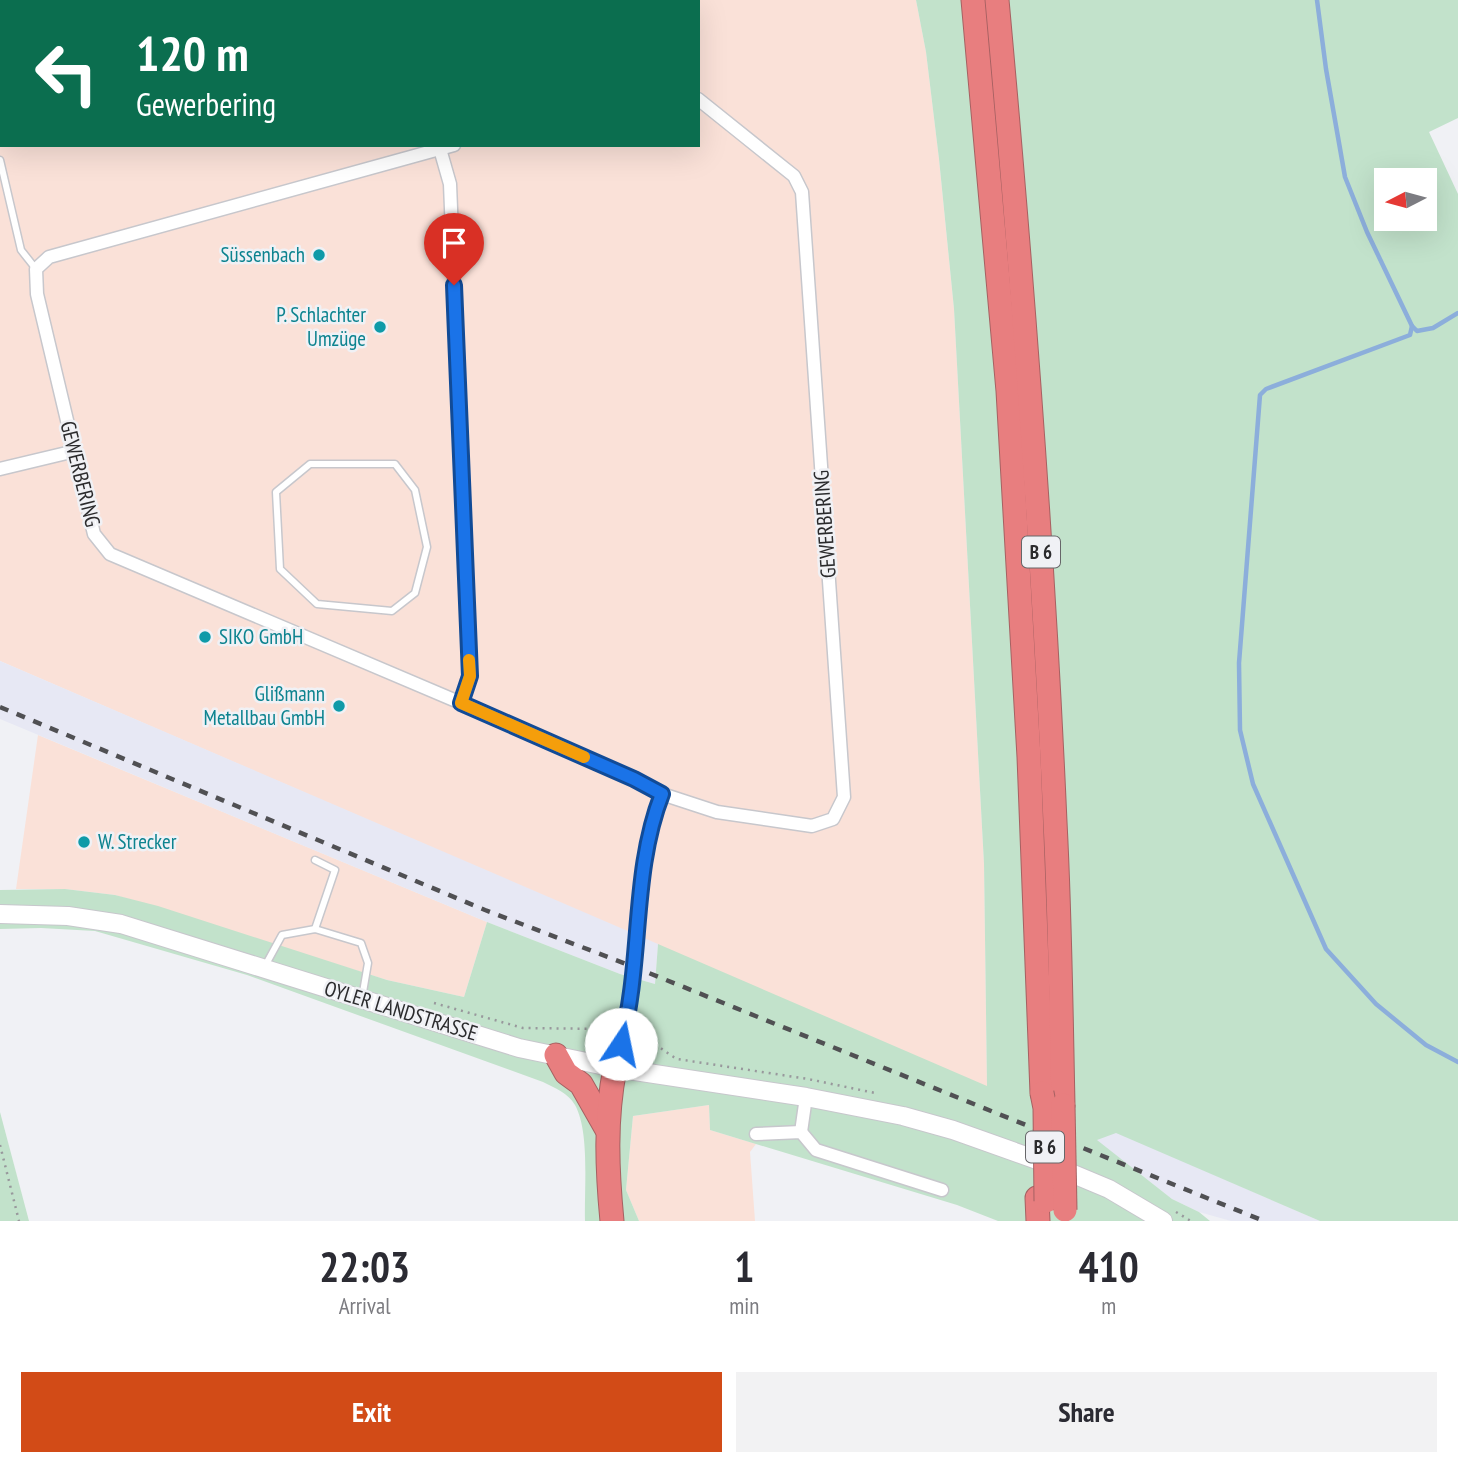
<!DOCTYPE html>
<html lang="en">
<head>
<meta charset="utf-8">
<style>
  body { margin:0; font-family:"PT Sans Narrow",sans-serif; background:#f2f2f3; color:#2b2b33; height:100vh; display:flex; flex-direction:column; font-size:26px; white-space:nowrap }
  * { box-sizing:border-box; margin:0 }
  p { font-size:23px; color:#7c7c81 }
  .icon { flex:none; width:38px; height:38px; fill:none; stroke:currentColor; stroke-width:2; stroke-linecap:round; stroke-linejoin:round }
  .map { position:relative; height:1221px; overflow:hidden }
  .side { display:flex; flex-direction:column; background:#fff; flex:1 }
  .side>* { flex:none }
  .hud { position:absolute; left:0px; top:0px; width:700px; height:147px; box-shadow:0 7px 28px #0002; background:#0b6e4f; color:#fff; overflow:hidden }
  .needle { width:46px; rotate:264deg }
  .tools { position:absolute; left:1374px; top:168px; display:grid; gap:14px }
  .tools a { display:grid; place-items:center; width:63px; height:63px; border-radius:0px; background:#fff; box-shadow:0 7px 28px #0002; font-size:35px }
  .pin { position:absolute; display:grid; place-items:center; width:60px; height:60px; color:#fff; margin:-72px -30px; border-radius:50% 50% 50% 0; rotate:-45deg; box-shadow:0 0 7px #0007 }
  .pin .icon { rotate:45deg }
  .me { position:absolute; width:77px; margin:-38px; rotate:11deg; stroke-linejoin:round; filter:drop-shadow(0 0 5px #0008) }
  .turn { display:flex; align-items:center; gap:24px; height:147px; padding:0 21px; font-size:32px }
  .turn .icon { width:91px; height:91px; stroke-width:2.5 }
  .turn b { display:block; font-size:49px; line-height:60px }
  .eta { display:flex; justify-content:space-evenly; align-items:center; height:119px; text-align:center }
  .eta b { font-size:42px; font-weight:700; line-height:49px }
  .action { display:flex; gap:14px; margin-top:auto; padding:14px 21px }
  .action a { flex:1; height:80px; border-radius:0px; background:#d24b17; color:#fff; font-size:28px; font-weight:700; line-height:80px; text-align:center }
  .action a+a { background:#f2f2f3; color:#2b2b33 }
  .map>svg:first-child { display:block }
</style>
</head>
<body>
<div class="map">
<svg width="1458" height="1221" viewBox="0 0 1458 1221">
  <rect width="100%" height="100%" fill="#f0f1f5"/>
  <g fill="#fae1d8">
    <polygon points="221,0 916,0 926,52 939,159 954,309 984,864 987,1087 0,661 0,94 2,145 698,145 698,2 215,2"/>
    <polygon points="38,735 487,922 464,997 387,980 115,895 65,889 16,889"/>
    <polygon points="709,1105 710,1130 756,1144 750,1152 755,1221 639,1221 626,1190 633,1116"/>
  </g>
  <g fill="#e7e8f4">
    <polygon points="0,661 658,944 655,984 620,974 487,922 0,719"/>
    <polygon points="1116,1132 1320,1221 1231,1221 1199,1212 1172,1199 1096,1140"/>
  </g>
  <g fill="#c2e2cb" fill-rule="evenodd">
    <path d="M916,0H1458V118L1429,132L1458,194V1221H1320L1116,1133L1097,1140L1172,1199L1199,1212L1210,1221H998L957,1205L710,1130L709,1105L633,1116L626,1190L639,1221H585C584,1189 590,1132 575,1105C568,1093 555,1088 543,1082L247,975L95,931L41,928L0,929V890L65,889L115,895L158,906L387,980L464,997L487,922L620,974L655,984L658,944L987,1086L984,864L954,309L939,159L926,52ZM1386,180H1424V219H1386Z"/>
    <polygon points="0,1112 29,1221 0,1221"/>
  </g>
  <g fill="none" stroke-linecap="round" stroke-linejoin="round">
    <g stroke="#8caedb" stroke-width="4.5">
      <polyline points="1317,0 1326,69 1345,177 1367,232 1412,326 1417,331 1433,328 1458,313"/>
      <polyline points="1412,326 1410,335 1266,389 1260,395 1239,663 1240,730 1253,784 1326,949 1376,1004 1426,1045 1458,1062"/>
    </g>
    <g stroke="#c7c7cc" stroke-width="9">
      <g id="lane">
        <polyline points="0,160 21,250 36,269"/>
        <polygon points="310,464 395,464 415,490 427,547 415,593 392,611 317,604 280,569 276,492"/>
        <polyline points="315,929 335,870 315,860"/>
        <polyline points="265,966 282,935 315,929 361,943 368,963 362,998"/>
      </g>
    </g>
    <g stroke="#c7c7cc" stroke-width="15">
      <g id="street">
        <polyline points="454,145 49,257 36,269 37,294 94,534 110,554 461,703 634,779 662,794 717,812 812,826 833,819 844,797 802,192 794,176 698,99"/>
        <polyline points="440,149 450,184 470,676 461,703"/>
        <polyline points="0,469 75,451"/>
        <path d="M615,1068C623,1035 629,1002 633,968C640,910 640,849 662,794"/>
        <polyline points="801,1132 806,1097"/>
        <polyline points="756,1134 801,1132 816,1150 942,1190"/>
      </g>
    </g>
    <g stroke="#c7c7cc" stroke-width="20">
      <polyline id="secondary" points="0,914 68,916 121,924 519,1048 615,1068 806,1097 903,1116 953,1130 1054,1166 1109,1189 1163,1221"/>
    </g>
    <g stroke="#a66162" stroke-width="25">
      <g id="highway">
        <polyline points="973,0 1008,391 1029,757 1042,1093"/>
        <path d="M997,0C1022,274 1043,547 1055,822C1060,916 1061,1011 1063,1105"/>
        <polyline points="556,1055 566,1073 581,1084 606,1128"/>
        <polyline points="1037,1198 1038,1221"/>
        <path d="M612,1221C607,1169 605,1119 615,1068"/>
      </g>
    </g>
    <g stroke="#98989c" stroke-width="2.5" stroke-dasharray="2 5" stroke-linecap="butt">
      <polyline points="434,1003 523,1028 610,1029"/>
      <path d="M637,1034C651,1039 663,1051 677,1059L808,1079L875,1093"/>
      <polyline points="0,1145 19,1221"/>
      <polyline points="1176,1212 1191,1221"/>
    </g>
    <use href="#lane" stroke="#fff" stroke-width="6"/>
    <use href="#street" stroke="#fff" stroke-width="12"/>
    <use href="#secondary" stroke="#fff" stroke-width="18"/>
    <use href="#highway" stroke="#e87e7f" stroke-width="23"/>
    <polyline stroke="#505053" stroke-width="4.5" stroke-dasharray="9 9" stroke-linecap="butt" points="0,707 485,910 634,967 1264,1221"/>
    <g stroke="#a66162" stroke-width="25" stroke-linecap="butt">
      <g id="highway-bridge">
        <polyline points="1042,1093 1045,1108 1046,1201"/>
        <polyline points="1063,1105 1065,1210"/>
      </g>
    </g>
    <use href="#highway-bridge" stroke="#e87e7f" stroke-width="23"/>
  </g>
  <g fill="none" stroke-linecap="round" stroke-linejoin="round">
    <g stroke="#114b97" stroke-width="18">
      <path id="route" d="M454,285L470,676L461,703L634,779L662,794C631,873 643,962 621,1044"/>
    </g>
    <use href="#route" stroke="#1a73e8" stroke-width="12"/>
    <polyline stroke="#f59e0b" stroke-width="12" points="469,660 470,676 461,703 584,757"/>
  </g>
  <g fill="#0f9aa8" stroke="#f0f1f5" stroke-width="2.5">
    <circle cx="319" cy="255" r="7"/>
    <circle cx="380" cy="327" r="7"/>
    <circle cx="205" cy="637" r="7"/>
    <circle cx="339" cy="706" r="7"/>
    <circle cx="84" cy="842" r="7"/>
  </g>
  <g text-anchor="middle" stroke-width="5" stroke-linejoin="round" paint-order="stroke">
    <g fill="#f0f1f5" stroke="#666669" stroke-width="2">
      <rect x="1022" y="536.5" width="38" height="31" rx="5"/>
      <rect x="1026" y="1131.5" width="38" height="31" rx="5"/>
    </g>
    <g font-size="19" font-weight="bold" fill="#2b2b2d">
      <text x="1041" y="559">B 6</text>
      <text x="1045" y="1154">B 6</text>
    </g>
    <g font-size="21" fill="#0d838f" stroke="#f0f1f5" text-anchor="end">
      <text x="305" y="262">Süssenbach</text>
      <text x="366" y="322">P. Schlachter<tspan x="366" dy="24">Umzüge</tspan></text>
      <text x="219" y="644" text-anchor="start">SIKO GmbH</text>
      <text x="325" y="701">Glißmann<tspan x="325" dy="24">Metallbau GmbH</tspan></text>
      <text x="98" y="849" text-anchor="start">W. Strecker</text>
    </g>
    <g font-size="21" fill="#2b2b2d" stroke="#f0f1f5">
      <text transform="translate(80 474) rotate(76)" y="7">GEWERBERING</text>
      <text transform="translate(825 524) rotate(-94)" y="7">GEWERBERING</text>
      <text transform="translate(401 1011) rotate(17)" y="7">OYLER LANDSTRASSE</text>
    </g>
  </g>
</svg>
<div class="tools">
<a><svg class="needle" viewBox="-14 -14 28 28"><path d="M0-13l5 13h-10z" fill="#e53935"/><path d="M0 13l5-13h-10z" fill="#7c7c81"/></svg></a>
</div>
<div class="pin" style="left:454px;top:285px;background:#d93025"><svg class="icon" aria-label="arrive" viewBox="0 0 24 24"><path d="M6 21V4h12l-3 4 3 4H6"/></svg></div>
<svg class="me" style="left:621px;top:1044px" viewBox="-20 -20 40 40"><circle r="19" fill="#fff"/><path d="M0-13L10 11 0 6-10 11z" fill="#1a73e8"/></svg>
<div class="hud">
<div class="turn"><svg class="icon" aria-label="left" viewBox="0 0 24 24"><path d="M17 20v-9H6M10 6l-5 5 5 5"/></svg><div><b>120 m</b>Gewerbering</div></div>
</div>
</div>
<section class="side">
<div class="eta">
<div><b>22:03</b><p>Arrival</p></div>
<div><b>1</b><p>min</p></div>
<div><b>410</b><p>m</p></div>
</div>
<div class="action"><a>Exit</a><a>Share</a></div>
</section>
</body>
</html>
